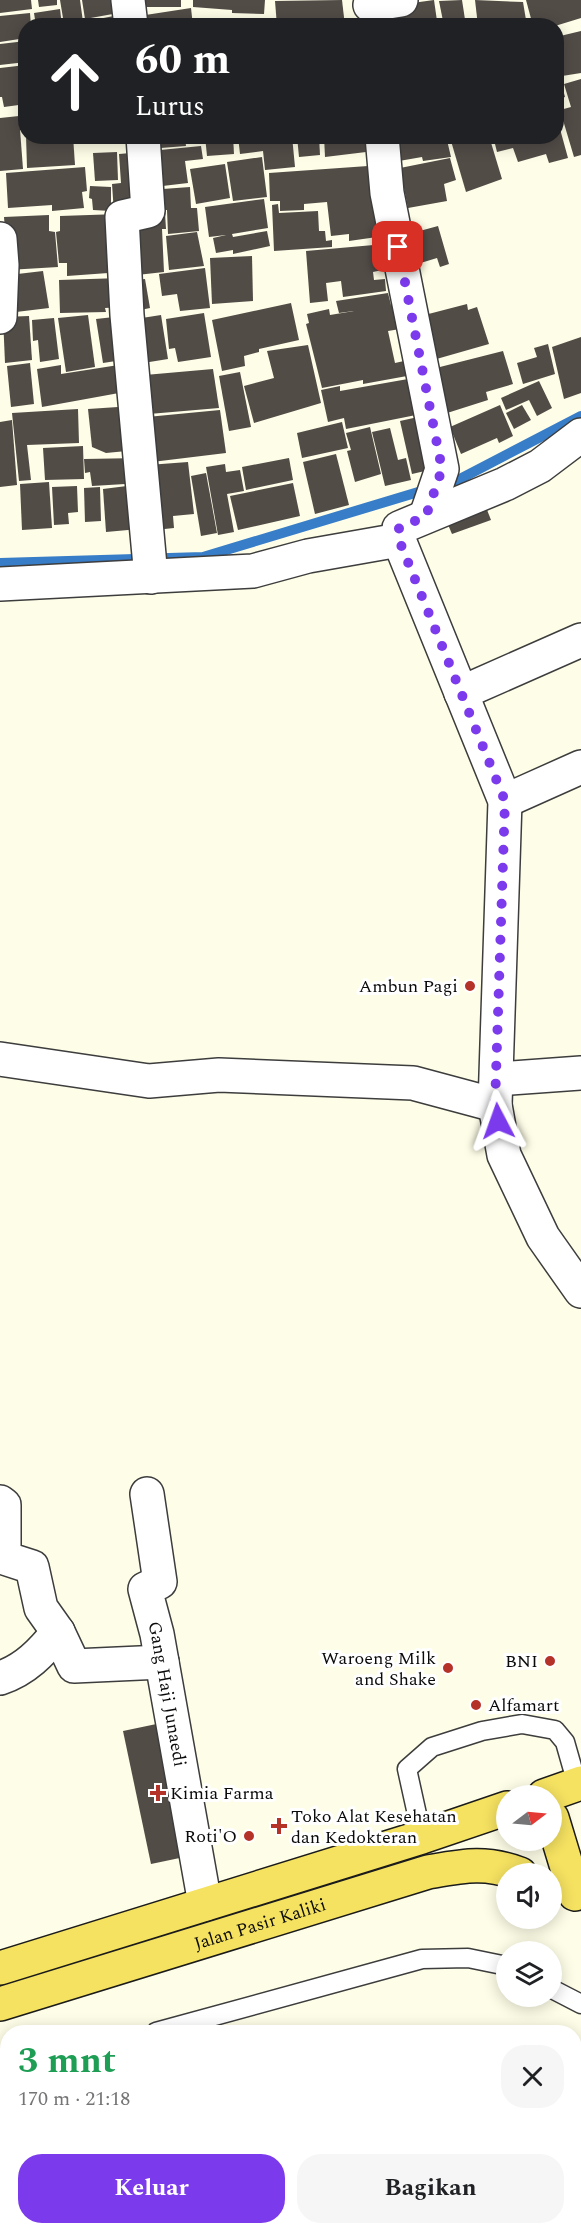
<!DOCTYPE html>
<html lang="id">
<head>
<meta charset="utf-8">
<style>
  body { margin:0; font-family:Spectral,serif; background:#f6f6f6; color:#202124; height:100vh; display:flex; flex-direction:column; font-size:22px; white-space:nowrap }
  * { box-sizing:border-box; margin:0 }
  p { font-size:20px; color:#757577 }
  .icon { flex:none; width:33px; height:33px; fill:none; stroke:currentColor; stroke-width:2; stroke-linecap:round; stroke-linejoin:round }
  .map { position:relative; flex:1; overflow:hidden }
  .panel { position:absolute; left:0px; top:2025px; width:582px; height:210px; display:flex; flex-direction:column; background:#fff; border-radius:24px 24px 0 0; box-shadow:0 3px 15px #0003 }
  .panel>* { flex:none }
  .hud { position:absolute; left:18px; top:18px; width:546px; height:126px; border-radius:24px; box-shadow:0 3px 15px #0003; background:#202124; color:#fff; overflow:hidden }
  .needle { width:39px; rotate:74deg }
  .buttons { position:absolute; left:496px; top:1785px; display:grid; gap:12px }
  .buttons a { display:grid; place-items:center; width:66px; height:66px; border-radius:50%; background:#fff; box-shadow:0 3px 15px #0003; font-size:30px }
  .pin { position:absolute; display:grid; place-items:center; width:51px; height:51px; color:#fff; margin:-26px; border-radius:12px; box-shadow:0 3px 9px #0006 }
  .me { position:absolute; width:66px; margin:-33px; rotate:356deg; stroke-linejoin:round; filter:drop-shadow(0 0 4px #0008) }
  .turn { display:flex; align-items:center; gap:21px; height:126px; padding:0 18px; font-size:27px }
  .turn .icon { width:78px; height:78px; stroke-width:2.5 }
  .turn b { display:block; font-size:42px; line-height:51px }
  .round { display:grid; place-items:center; flex:none; width:63px; height:63px; border-radius:24px; background:#f6f6f6 }
  .summary { display:flex; align-items:center; justify-content:space-between; height:102px; padding:0 18px }
  h1 { font-size:36px; font-weight:700; line-height:45px; color:#1e9e55 }
  .button { display:flex; gap:12px; margin-top:auto; padding:12px 18px }
  .button a { flex:1; height:69px; border-radius:24px; background:#7c3aed; color:#fff; font-size:24px; font-weight:700; line-height:69px; text-align:center }
  .button a+a { background:#f6f6f6; color:#202124 }
  .map>svg:first-child { display:block }
</style>
</head>
<body>
<div class="map">
<svg width="581" height="2235" viewBox="0 0 581 2235">
  <rect width="100%" height="100%" fill="#fefde7"/>
  <g fill="none" stroke-linecap="round" stroke-linejoin="round">
    <polyline stroke="#377dc8" stroke-width="10" points="0,563 203,557 458,480 581,416"/>
  </g>
  <g fill="#524c47">
    <polygon points="0,0 31,0 32,9 0,13"/>
    <polygon points="38,0 57,0 57,5 39,7"/>
    <polygon points="60,0 80,0 83,22 124,14 125,26 68,26 80,21 64,24"/>
    <polygon points="82,0 122,0 124,12 85,19"/>
    <rect x="136" y="0" width="45" height="7"/>
    <polygon points="193,0 265,0 264,14 232,13 232,10 193,7"/>
    <polygon points="342,0 345,26 277,26 275,1"/>
    <polygon points="434,0 437,21 410,26 380,26 376,8"/>
    <polygon points="462,0 466,26 444,26 439,1"/>
    <polygon points="475,0 523,2 527,26 478,26"/>
    <polygon points="526,0 581,0 581,18 555,26 533,26"/>
    <polygon points="191,8 193,26 140,26 139,16"/>
    <polygon points="60,9 62,26 36,26 34,13"/>
    <polygon points="30,13 31,26 26,26 26,38 0,42 0,16"/>
    <polygon points="581,31 581,73 562,76 556,37"/>
    <polygon points="26,41 26,62 0,65 0,44"/>
    <polygon points="26,65 26,104 4,107 2,97 0,97 0,68"/>
    <polygon points="559,74 565,97 556,100 556,75"/>
    <polygon points="581,79 581,155 574,157 560,110 571,107 564,84"/>
    <polygon points="19,116 23,169 0,171 0,118"/>
    <polygon points="557,118 568,158 549,163 546,154 518,162 513,148 497,152 493,136 556,136"/>
    <polygon points="26,136 73,136 75,165 27,168"/>
    <polygon points="147,136 185,136 186,146 148,149"/>
    <polygon points="205,136 233,136 234,154 207,156"/>
    <polygon points="238,136 292,136 295,167 265,170 263,151 240,154"/>
    <polygon points="297,136 319,136 320,155 299,157"/>
    <polygon points="324,136 365,136 366,152 325,157"/>
    <polygon points="405,136 422,136 422,138 405,140"/>
    <polygon points="446,136 451,157 423,161 422,157 399,161 396,143"/>
    <polygon points="467,136 489,136 502,179 466,192 451,141"/>
    <polygon points="201,146 203,159 185,161 188,183 154,187 150,151"/>
    <polygon points="117,152 118,180 95,181 93,153"/>
    <polygon points="142,152 146,211 114,213 112,184 121,183 119,154"/>
    <polygon points="262,157 267,197 233,201 227,162"/>
    <polygon points="450,158 456,180 444,184 447,201 408,208 400,168"/>
    <polygon points="225,164 230,198 196,204 190,169"/>
    <polygon points="368,166 377,237 349,241 349,234 331,236 327,202 304,204 304,210 280,211 280,201 270,201 269,173"/>
    <polygon points="85,167 87,191 82,192 84,208 52,211 52,205 8,208 6,173"/>
    <polygon points="90,186 111,187 111,211 93,210 92,199 89,198"/>
    <polygon points="190,187 191,208 197,208 199,231 168,234 167,210 150,211 149,190"/>
    <polygon points="264,199 268,228 232,234 233,237 267,231 270,246 233,254 233,250 216,253 213,238 226,235 209,237 205,207"/>
    <polygon points="278,204 279,213 318,211 319,231 325,231 326,241 332,240 332,247 274,251 272,205"/>
    <polygon points="165,213 166,229 162,229 164,272 128,276 128,216"/>
    <polygon points="119,214 122,272 67,276 67,263 59,263 56,232 60,231 60,216"/>
    <polygon points="49,215 49,231 55,232 58,267 8,270 4,217"/>
    <polygon points="438,226 449,264 440,267 437,258 414,265 405,235"/>
    <polygon points="197,232 204,266 169,270 166,236"/>
    <polygon points="385,244 387,269 373,272 374,280 385,279 386,291 343,297 341,281 326,283 328,301 310,303 306,251"/>
    <polygon points="252,256 253,301 212,304 210,258"/>
    <polygon points="205,268 210,308 180,311 177,294 162,296 159,274"/>
    <polygon points="43,271 49,308 16,312 9,275"/>
    <polygon points="121,278 123,307 105,308 106,312 60,313 59,280"/>
    <polygon points="145,279 150,308 131,312 126,281"/>
    <polygon points="388,293 391,305 395,304 400,329 388,331 395,363 404,361 407,376 363,384 363,380 322,388 306,324 309,323 307,314 329,309 330,315 354,311 339,313 336,301"/>
    <polygon points="291,303 299,340 259,349 259,352 244,356 245,366 222,371 212,320"/>
    <polygon points="467,304 468,310 477,307 489,344 426,362 413,318"/>
    <polygon points="204,313 211,357 178,362 175,348 169,349 166,319"/>
    <polygon points="88,315 95,367 66,372 58,318"/>
    <polygon points="161,315 168,359 137,364 129,320"/>
    <polygon points="29,316 32,360 5,363 3,317"/>
    <polygon points="123,316 129,359 103,363 96,319"/>
    <polygon points="54,318 59,359 40,362 38,340 33,341 32,320"/>
    <polygon points="581,337 581,393 564,399 552,347"/>
    <polygon points="548,344 555,374 523,384 517,363 537,357 534,348"/>
    <polygon points="308,345 321,403 254,423 244,386 274,378 267,351"/>
    <polygon points="503,351 513,384 486,392 488,400 444,414 432,369"/>
    <polygon points="30,363 34,404 11,407 7,366"/>
    <polygon points="125,364 130,391 42,407 37,369 61,365 61,374"/>
    <polygon points="213,369 219,408 149,414 145,375"/>
    <polygon points="240,372 251,427 229,431 219,376"/>
    <polygon points="408,379 416,415 346,429 344,418 328,422 321,390 340,386 340,391"/>
    <polygon points="539,381 552,408 537,416 529,400 506,410 501,398"/>
    <polygon points="500,405 513,436 499,443 497,438 461,454 450,427"/>
    <polygon points="522,405 531,420 514,429 506,413"/>
    <polygon points="133,406 137,450 106,453 92,447 88,409"/>
    <polygon points="78,409 79,443 27,445 31,480 19,481 12,413"/>
    <polygon points="220,410 226,453 152,462 147,417"/>
    <polygon points="418,417 425,471 412,474 400,421"/>
    <polygon points="12,420 17,485 0,487 0,422"/>
    <polygon points="342,422 348,448 302,458 297,433"/>
    <polygon points="370,427 381,474 355,482 347,451 351,450 346,433"/>
    <polygon points="390,428 398,460 406,458 411,480 385,486 372,432"/>
    <polygon points="83,446 84,479 45,480 43,448"/>
    <polygon points="336,454 349,505 315,514 303,462"/>
    <polygon points="140,458 142,483 92,486 90,472 85,473 84,459"/>
    <polygon points="289,458 293,480 246,490 242,467"/>
    <polygon points="188,462 194,514 173,516 174,528 155,530 148,465"/>
    <polygon points="225,464 226,472 240,470 244,491 227,494 234,532 218,535 206,467"/>
    <polygon points="206,473 217,533 201,536 191,476"/>
    <polygon points="49,482 52,528 22,530 20,484"/>
    <polygon points="293,483 300,516 238,530 230,496"/>
    <polygon points="135,485 139,529 106,532 103,489"/>
    <polygon points="77,486 78,512 68,513 69,524 54,525 52,487"/>
    <polygon points="100,487 101,521 85,522 84,488"/>
    <polygon points="482,497 491,520 452,534 443,513"/>
    <polygon points="166,1722 194,1855 151,1864 123,1731"/>
    <polygon points="504,2025 506,2032 480,2032"/>
    <polygon points="8,2116 8,2228 92,2228 94,2235 0,2235 0,2118"/>
    <polygon points="581,2142 581,2235 319,2235 317,2228 574,2228 574,2143"/>
    <polygon points="101,2228 213,2228 216,2235 104,2235"/>
    <polygon points="220,2228 289,2228 291,2235 222,2235"/>
  </g>
  <g fill="none" stroke-linecap="round" stroke-linejoin="round">
    <g stroke="#3d3d3d" stroke-width="21">
      <g id="service">
        <polyline points="422,1837 407,1769 432,1747 482,1731 522,1724 555,1730 565,1742 577,1784"/>
        <polyline points="552,1989 581,2004"/>
        <polyline points="156,2032 422,1959 468,1958 507,1966"/>
        <polyline points="0,2078 8,2076"/>
      </g>
    </g>
    <g stroke="#3d3d3d" stroke-width="36">
      <g id="minor">
        <polyline points="128,0 131,26"/>
        <polyline points="370,5 401,0"/>
        <polyline points="143,136 148,211 122,217 127,315 151,577"/>
        <polyline points="382,136 387,193 442,469 426,516"/>
        <polyline points="0,239 2,265 0,317"/>
        <polyline points="581,435 540,466 505,484 399,528 399,540 505,801 495,1105 504,1155 543,1237 581,1291"/>
        <polyline points="0,584 253,571 308,556 399,540"/>
        <polyline points="461,693 581,640"/>
        <polyline points="505,801 581,767"/>
        <polyline points="0,1059 149,1081 219,1075 413,1083 495,1105"/>
        <polyline points="497,1079 581,1073"/>
        <path id="s1" d="M147,1494L160,1582L145,1589L157,1634L205,1904"/>
        <polyline points="0,1502 4,1505 4,1558 32,1567 41,1608 58,1632 74,1666 162,1662"/>
        <path d="M0,1678C25,1670 42,1652 58,1632"/>
      </g>
    </g>
    <g stroke="#1b1b1b" stroke-width="36">
      <g id="primary">
        <polyline points="544,1796 581,1783"/>
        <polyline points="552,1818 575,1894"/>
        <polyline points="0,1968 422,1837 507,1808"/>
        <path id="s2" d="M0,2004L428,1872C463,1866 485,1861 520,1874"/>
      </g>
    </g>
    <use href="#service" stroke="#fff" stroke-width="18"/>
    <use href="#minor" stroke="#fff" stroke-width="33"/>
    <use href="#primary" stroke="#f5e261" stroke-width="33"/>
  </g>
  <g fill="none" stroke-linecap="round" stroke-linejoin="round">
    <polyline stroke="#7c3aed" stroke-width="10" stroke-dasharray="0 18" points="398,247 442,469 426,516 399,528 399,540 505,801 495,1105 498,1121"/>
  </g>
  <g fill="#b43227" stroke="#fff" stroke-width="2">
    <circle cx="470" cy="986" r="6"/>
    <circle cx="550" cy="1661" r="6"/>
    <circle cx="448" cy="1668" r="6"/>
    <circle cx="476" cy="1705" r="6"/>
    <path d="M155 1784h6v6h6v6h-6v6h-6v-6h-6v-6h6z"/>
    <path d="M276 1817h6v6h6v6h-6v6h-6v-6h-6v-6h6z"/>
    <circle cx="249" cy="1836" r="6"/>
  </g>
  <g text-anchor="middle" stroke-width="6" stroke-linejoin="round" paint-order="stroke">
    <g font-size="18" fill="#0a0a0a" stroke="#fff" text-anchor="end">
      <text x="458" y="992">Ambun Pagi</text>
      <text x="436" y="1664">Waroeng Milk<tspan x="436" dy="21">and Shake</tspan></text>
      <text x="538" y="1667">BNI</text>
      <text x="488" y="1711" text-anchor="start">Alfamart</text>
      <text x="170" y="1799" text-anchor="start">Kimia Farma</text>
      <text x="291" y="1822" text-anchor="start">Toko Alat Kesehatan<tspan x="291" dy="21">dan Kedokteran</tspan></text>
      <text x="237" y="1842">Roti'O</text>
    </g>
    <g font-size="18" fill="#0a0a0a" stroke="#fff">
      <text dy="6" stroke="none"><textPath href="#s1" startOffset="213">Gang Haji Junaedi</textPath></text>
      <text dy="6" stroke="none"><textPath href="#s2" startOffset="272">Jalan Pasir Kaliki</textPath></text>
    </g>
  </g>
</svg>
<div class="buttons">
<a><svg class="needle" viewBox="-14 -14 28 28"><path d="M0-13l5 13h-10z" fill="#e53935"/><path d="M0 13l5-13h-10z" fill="#757577"/></svg></a>
<a><svg class="icon" aria-label="sound" viewBox="0 0 24 24"><path d="M4 9h4l5-4v14l-5-4H4zM17 9q2 3 0 6"/></svg></a>
<a><svg class="icon" aria-label="layers" viewBox="0 0 24 24"><path d="M12 4l9 5-9 5-9-5zM3 14l9 5 9-5"/></svg></a>
</div>
<div class="pin" style="left:398px;top:247px;background:#d93025"><svg class="icon" aria-label="arrive" viewBox="0 0 24 24"><path d="M6 21V4h12l-3 4 3 4H6"/></svg></div>
<svg class="me" style="left:498px;top:1121px" viewBox="-20 -20 40 40"><path d="M0-17L14 15 0 8-14 15z" fill="#7c3aed" stroke="#fff" stroke-width="4"/></svg>
<div class="hud">
<div class="turn"><svg class="icon" aria-label="ahead" viewBox="0 0 24 24"><path d="M12 20V5M6 11l6-6 6 6"/></svg><div><b>60 m</b>Lurus</div></div>
</div>
<section class="panel">
<div class="summary"><div><h1>3 mnt</h1><p>170 m · 21:18</p></div><a class="round"><svg class="icon" aria-label="close" viewBox="0 0 24 24"><path d="M6 6l12 12M18 6L6 18"/></svg></a></div>
<div class="button"><a>Keluar</a><a>Bagikan</a></div>
</section>
</div>
</body>
</html>
